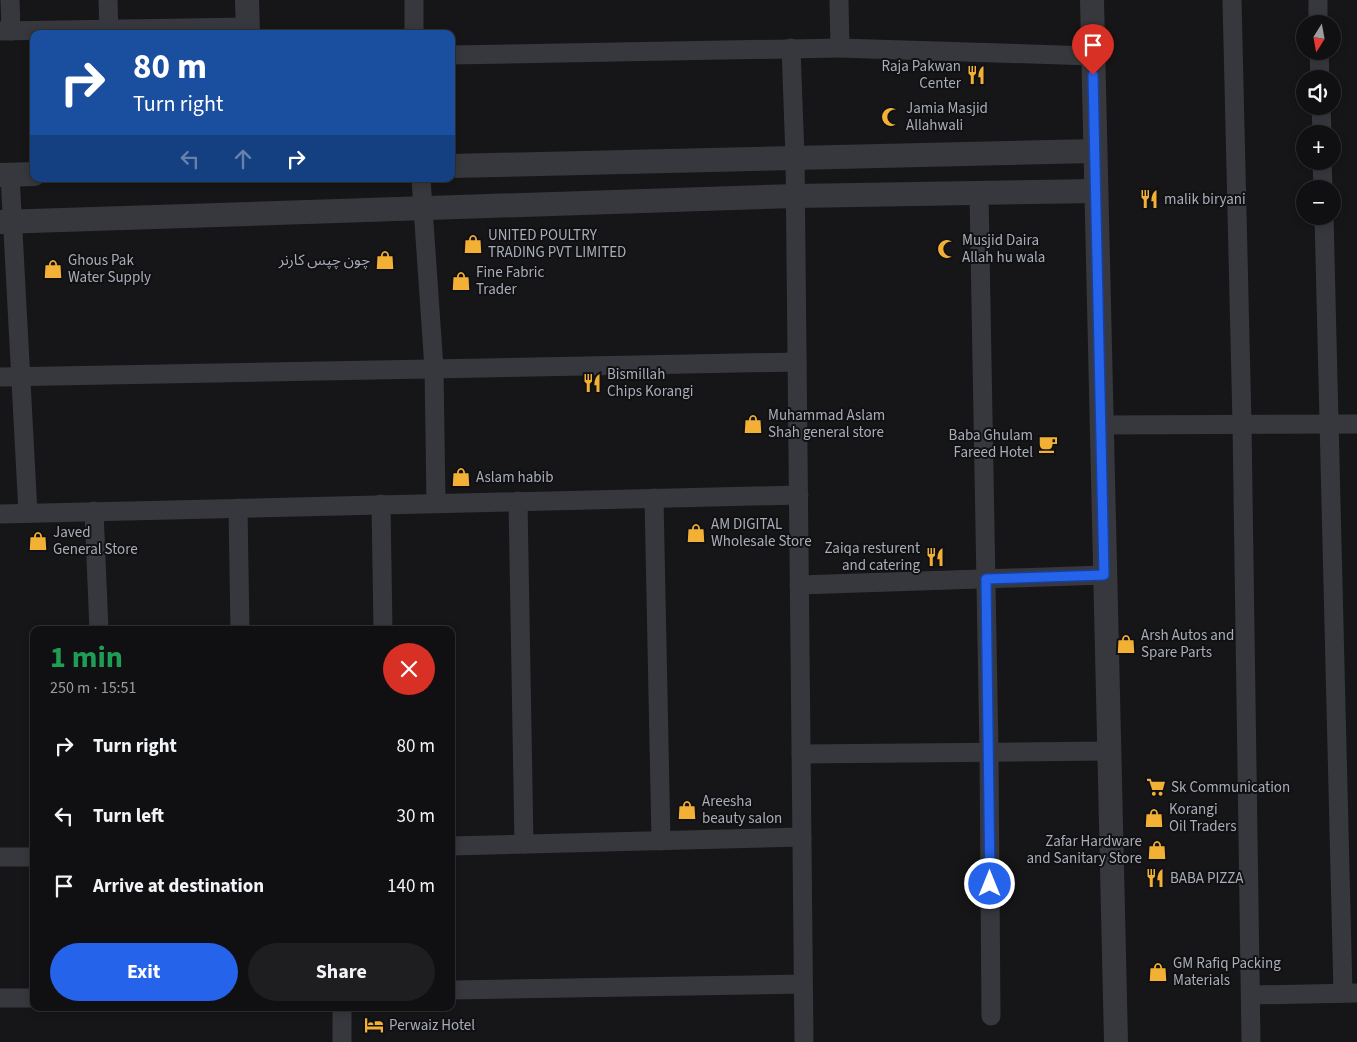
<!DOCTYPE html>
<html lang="en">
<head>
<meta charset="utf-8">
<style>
  body { margin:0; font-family:"Source Sans 3","Noto Sans Arabic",sans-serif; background:#1e1e20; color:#f1f3f6; height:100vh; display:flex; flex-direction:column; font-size:19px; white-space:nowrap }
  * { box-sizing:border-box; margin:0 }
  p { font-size:16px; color:#9c9d9f }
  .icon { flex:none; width:28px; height:28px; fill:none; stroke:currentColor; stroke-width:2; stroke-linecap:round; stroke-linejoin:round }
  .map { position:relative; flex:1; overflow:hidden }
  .sheet { position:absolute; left:30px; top:626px; width:425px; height:385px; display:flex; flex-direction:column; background:#101012; border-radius:10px; box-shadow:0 2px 8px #0003,0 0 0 1px #303032 }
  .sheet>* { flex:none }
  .guide { position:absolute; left:30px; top:30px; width:425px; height:152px; border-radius:10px; box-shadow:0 2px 8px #0003,0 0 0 1px #303032; background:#1a4fa0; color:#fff; overflow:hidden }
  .needle { width:32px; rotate:191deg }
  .tools { position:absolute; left:1296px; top:15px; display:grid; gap:10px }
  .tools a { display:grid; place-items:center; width:45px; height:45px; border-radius:50%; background:#101012; box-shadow:0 2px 8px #0003,0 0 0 1px #303032; font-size:25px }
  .pin { position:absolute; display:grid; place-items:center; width:42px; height:42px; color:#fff; margin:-51px -21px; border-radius:50% 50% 50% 0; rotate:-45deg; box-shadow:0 0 5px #0007 }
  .pin .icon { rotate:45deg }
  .me { position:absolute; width:55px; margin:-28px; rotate:0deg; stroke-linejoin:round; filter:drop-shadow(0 0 4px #0008) }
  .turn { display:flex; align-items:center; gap:18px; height:105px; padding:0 20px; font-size:22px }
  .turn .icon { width:65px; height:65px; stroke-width:2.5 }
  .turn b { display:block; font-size:35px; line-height:42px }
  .lanes { display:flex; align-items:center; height:48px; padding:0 20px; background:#0003; justify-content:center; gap:25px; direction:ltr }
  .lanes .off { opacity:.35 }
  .round { display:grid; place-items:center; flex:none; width:52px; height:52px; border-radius:26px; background:#1e1e20 }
  .headline { display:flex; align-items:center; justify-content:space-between; height:85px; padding:0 20px }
  h1 { font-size:30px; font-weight:700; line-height:38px; color:#1e9e55 }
  .action { display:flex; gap:10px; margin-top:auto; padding:10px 20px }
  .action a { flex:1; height:58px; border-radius:30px; background:#2563eb; color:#fff; font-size:20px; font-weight:700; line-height:58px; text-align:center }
  .action a+a { background:#1e1e20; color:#f1f3f6 }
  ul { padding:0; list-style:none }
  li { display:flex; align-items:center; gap:15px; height:70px; padding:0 20px }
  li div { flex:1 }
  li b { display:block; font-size:19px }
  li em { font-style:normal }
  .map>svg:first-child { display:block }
</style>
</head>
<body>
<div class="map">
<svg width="1357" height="1042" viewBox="0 0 1357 1042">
  <rect width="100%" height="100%" fill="#161618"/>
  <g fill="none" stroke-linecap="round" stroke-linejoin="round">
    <g stroke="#37383d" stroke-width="19">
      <polyline points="10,0 11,31"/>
      <polyline points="108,0 109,34"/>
      <polyline points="414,0 414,34"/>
      <polyline points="1232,0 1242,424 1251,1042"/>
      <polyline points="1318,0 1318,24"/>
      <polyline points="0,31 248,27"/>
      <polyline points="791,48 795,157 804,1042"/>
      <polyline points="840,48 1093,56"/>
      <polyline points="1319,51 1320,79"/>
      <polyline points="451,55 840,48 839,0"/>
      <polyline points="1321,106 1322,134"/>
      <polyline points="1322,161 1323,189"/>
      <polyline points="10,175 28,513"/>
      <polyline points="421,179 434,368 436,503"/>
      <polyline points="979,193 989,752 991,1016"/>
      <polyline points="1324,216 1343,993"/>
      <polyline points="0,377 797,362"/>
      <polyline points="1101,425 1357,424"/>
      <polyline points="654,498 661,841"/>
      <polyline points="518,501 524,844"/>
      <polyline points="381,504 383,630"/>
      <polyline points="238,508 240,630"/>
      <polyline points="94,511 99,630"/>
      <polyline points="0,514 799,495"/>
      <polyline points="799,585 1104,575"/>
      <polyline points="801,754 1108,751"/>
      <polyline points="451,846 802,837"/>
      <polyline points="0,857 34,857"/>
      <polyline points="451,990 803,984"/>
      <polyline points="1251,995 1357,993"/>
      <polyline points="0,998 34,998"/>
      <polyline points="342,1008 342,1042"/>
    </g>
    <g stroke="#37383d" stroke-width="24">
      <polyline points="247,0 248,34"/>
      <polyline points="1092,0 1116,1042"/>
      <polyline points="451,166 1095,151"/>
      <polyline points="0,175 34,174"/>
      <polyline points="0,222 796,196 1096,191"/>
    </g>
  </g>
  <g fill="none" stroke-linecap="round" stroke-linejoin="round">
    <g stroke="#184099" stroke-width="12">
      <polyline id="route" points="990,884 986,579 1104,575 1093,75"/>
    </g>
    <use href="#route" stroke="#2563eb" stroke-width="9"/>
  </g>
  <defs>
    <g id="restaurant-bare" transform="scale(1.5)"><path d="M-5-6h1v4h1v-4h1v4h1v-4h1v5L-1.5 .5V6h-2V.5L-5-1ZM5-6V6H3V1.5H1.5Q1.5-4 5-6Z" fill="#f2b134" stroke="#111113" stroke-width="2.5" paint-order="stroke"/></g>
    <g id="mosque-bare" transform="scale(1.5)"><path d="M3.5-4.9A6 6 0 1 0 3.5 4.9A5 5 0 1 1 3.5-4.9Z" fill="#f2b134" stroke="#111113" stroke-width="2.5" paint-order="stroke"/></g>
    <g id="shop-bare" transform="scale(1.5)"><path d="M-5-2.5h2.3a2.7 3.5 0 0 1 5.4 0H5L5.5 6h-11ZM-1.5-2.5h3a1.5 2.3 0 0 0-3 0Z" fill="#f2b134" stroke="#111113" stroke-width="2.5" paint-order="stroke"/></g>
    <g id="cafe-bare" transform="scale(1.5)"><path d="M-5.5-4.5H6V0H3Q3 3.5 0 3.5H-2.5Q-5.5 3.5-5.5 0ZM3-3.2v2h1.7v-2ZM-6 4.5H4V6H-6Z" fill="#f2b134" stroke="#111113" stroke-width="2.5" paint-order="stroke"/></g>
    <g id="supermarket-bare" transform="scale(1.5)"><path d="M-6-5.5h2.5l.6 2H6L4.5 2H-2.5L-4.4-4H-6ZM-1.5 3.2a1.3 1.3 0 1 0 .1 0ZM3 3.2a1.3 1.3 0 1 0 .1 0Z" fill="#f2b134" stroke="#111113" stroke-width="2.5" paint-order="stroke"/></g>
    <g id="hotel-bare" transform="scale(1.5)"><path d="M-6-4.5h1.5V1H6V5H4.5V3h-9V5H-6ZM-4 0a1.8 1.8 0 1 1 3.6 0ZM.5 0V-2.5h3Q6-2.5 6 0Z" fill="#f2b134" stroke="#111113" stroke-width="2.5" paint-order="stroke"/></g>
  </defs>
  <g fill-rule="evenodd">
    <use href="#restaurant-bare" x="976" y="75"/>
    <use href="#mosque-bare" x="891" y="117"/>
    <use href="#restaurant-bare" x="1149" y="199"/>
    <use href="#shop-bare" x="473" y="244"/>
    <use href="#mosque-bare" x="947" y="249"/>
    <use href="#shop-bare" x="385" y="260"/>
    <use href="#shop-bare" x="53" y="269"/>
    <use href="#shop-bare" x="461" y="281"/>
    <use href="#restaurant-bare" x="592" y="383"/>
    <use href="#shop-bare" x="753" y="424"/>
    <use href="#cafe-bare" x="1048" y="444"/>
    <use href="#shop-bare" x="461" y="477"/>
    <use href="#shop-bare" x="696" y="533"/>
    <use href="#shop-bare" x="38" y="541"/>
    <use href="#restaurant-bare" x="935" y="557"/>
    <use href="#shop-bare" x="1126" y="644"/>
    <use href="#supermarket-bare" x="1156" y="787"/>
    <use href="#shop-bare" x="687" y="810"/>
    <use href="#shop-bare" x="1154" y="818"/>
    <use href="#shop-bare" x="1157" y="850"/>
    <use href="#restaurant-bare" x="1155" y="878"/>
    <use href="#shop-bare" x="1158" y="972"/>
    <use href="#hotel-bare" x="374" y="1025"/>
  </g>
  <g text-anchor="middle" stroke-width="4" stroke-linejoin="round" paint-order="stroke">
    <g font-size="15" fill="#a8adb8" stroke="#111113" text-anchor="start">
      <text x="961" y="71" text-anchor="end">Raja Pakwan<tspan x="961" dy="17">Center</tspan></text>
      <text x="906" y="113">Jamia Masjid<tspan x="906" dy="17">Allahwali</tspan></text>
      <text x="1164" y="204">malik biryani</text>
      <text x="488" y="240">UNITED POULTRY<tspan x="488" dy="17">TRADING PVT LIMITED</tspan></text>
      <text x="962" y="245">Musjid Daira<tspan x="962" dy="17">Allah hu wala</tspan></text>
      <text x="68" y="265">Ghous Pak<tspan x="68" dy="17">Water Supply</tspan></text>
      <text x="370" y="265" text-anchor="end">چون چپس کارنر</text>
      <text x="476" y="277">Fine Fabric<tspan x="476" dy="17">Trader</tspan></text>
      <text x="607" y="379">Bismillah<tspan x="607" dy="17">Chips Korangi</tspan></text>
      <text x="768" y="420">Muhammad Aslam<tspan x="768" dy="17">Shah general store</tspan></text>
      <text x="1033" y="440" text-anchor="end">Baba Ghulam<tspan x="1033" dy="17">Fareed Hotel</tspan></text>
      <text x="476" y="482">Aslam habib</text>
      <text x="711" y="529">AM DIGITAL<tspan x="711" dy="17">Wholesale Store</tspan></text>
      <text x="53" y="537">Javed<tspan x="53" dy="17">General Store</tspan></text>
      <text x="920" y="553" text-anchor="end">Zaiqa resturent<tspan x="920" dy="17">and catering</tspan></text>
      <text x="1141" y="640">Arsh Autos and<tspan x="1141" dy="17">Spare Parts</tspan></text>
      <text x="1171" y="792">Sk Communication</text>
      <text x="702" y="806">Areesha<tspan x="702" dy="17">beauty salon</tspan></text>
      <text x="1169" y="814">Korangi<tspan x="1169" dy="17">Oil Traders</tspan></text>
      <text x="1142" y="846" text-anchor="end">Zafar Hardware<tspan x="1142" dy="17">and Sanitary Store</tspan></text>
      <text x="1170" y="883">BABA PIZZA</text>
      <text x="1173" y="968">GM Rafiq Packing<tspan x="1173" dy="17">Materials</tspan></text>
      <text x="389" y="1030">Perwaiz Hotel</text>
    </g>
  </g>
</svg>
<div class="tools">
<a><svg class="needle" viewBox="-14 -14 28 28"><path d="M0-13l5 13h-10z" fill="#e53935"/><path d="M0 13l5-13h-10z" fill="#9c9d9f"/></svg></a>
<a><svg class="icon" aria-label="sound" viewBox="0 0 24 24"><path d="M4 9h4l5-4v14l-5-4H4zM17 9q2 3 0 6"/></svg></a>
<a>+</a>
<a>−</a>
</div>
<div class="pin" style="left:1093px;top:75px;background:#d93025"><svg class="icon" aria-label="arrive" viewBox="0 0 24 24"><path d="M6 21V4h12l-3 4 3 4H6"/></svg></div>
<svg class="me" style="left:990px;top:884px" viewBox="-20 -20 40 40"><circle r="17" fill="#2563eb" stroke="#fff" stroke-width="3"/><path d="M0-11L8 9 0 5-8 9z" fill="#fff"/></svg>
<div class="guide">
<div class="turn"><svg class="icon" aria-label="right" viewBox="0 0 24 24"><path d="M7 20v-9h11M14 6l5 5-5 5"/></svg><div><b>80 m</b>Turn right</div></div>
<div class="lanes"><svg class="icon off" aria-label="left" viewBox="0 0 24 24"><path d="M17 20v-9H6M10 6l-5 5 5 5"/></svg><svg class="icon off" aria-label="ahead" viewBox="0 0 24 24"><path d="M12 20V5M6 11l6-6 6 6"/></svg><svg class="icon" aria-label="right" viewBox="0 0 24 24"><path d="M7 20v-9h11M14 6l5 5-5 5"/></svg></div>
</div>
<section class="sheet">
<div class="headline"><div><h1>1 min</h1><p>250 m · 15:51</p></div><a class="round" style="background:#d93025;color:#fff"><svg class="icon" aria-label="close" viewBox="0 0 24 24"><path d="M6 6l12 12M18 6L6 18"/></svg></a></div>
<ul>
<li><svg class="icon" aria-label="right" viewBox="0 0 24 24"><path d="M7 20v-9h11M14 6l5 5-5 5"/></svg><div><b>Turn right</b></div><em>80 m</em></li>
<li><svg class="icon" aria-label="left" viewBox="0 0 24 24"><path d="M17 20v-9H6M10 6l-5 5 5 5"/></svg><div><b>Turn left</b></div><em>30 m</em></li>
<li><svg class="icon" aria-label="arrive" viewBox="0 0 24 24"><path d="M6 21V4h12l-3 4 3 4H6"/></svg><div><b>Arrive at destination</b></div><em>140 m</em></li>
</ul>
<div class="action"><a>Exit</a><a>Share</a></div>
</section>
</div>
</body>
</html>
